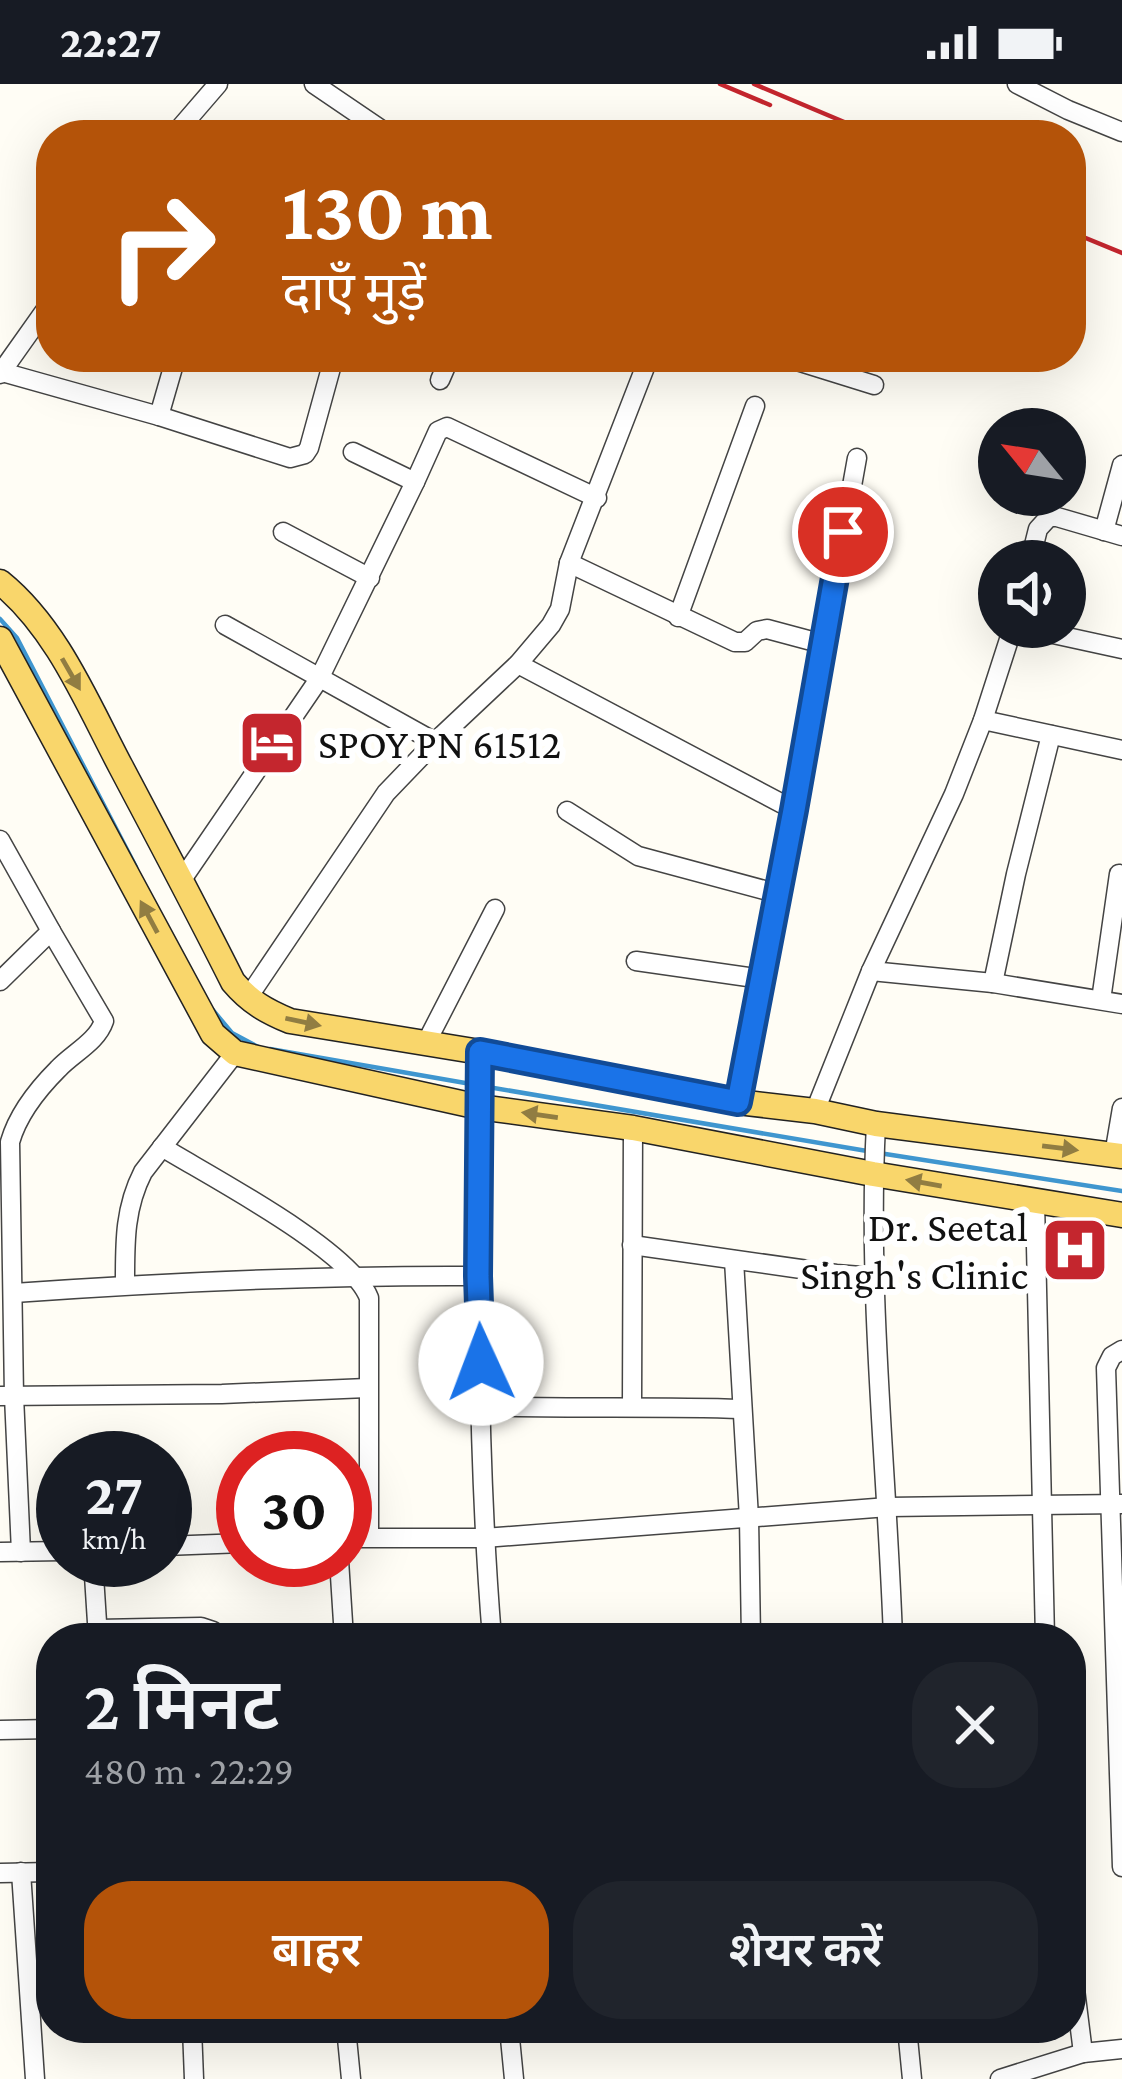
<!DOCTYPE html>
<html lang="hi">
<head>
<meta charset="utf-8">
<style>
  body { margin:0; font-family:"Crimson Pro","Noto Sans Devanagari",serif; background:#20242c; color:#f1f3f6; height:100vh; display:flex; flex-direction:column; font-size:45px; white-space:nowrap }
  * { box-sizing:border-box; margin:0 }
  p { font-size:39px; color:#9ea1a6 }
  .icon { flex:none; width:66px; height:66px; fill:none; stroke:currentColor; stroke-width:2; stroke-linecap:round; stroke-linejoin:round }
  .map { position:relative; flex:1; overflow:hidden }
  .sheet { position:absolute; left:36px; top:1539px; width:1050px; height:420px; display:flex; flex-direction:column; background:#171b24; border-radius:48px; box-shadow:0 12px 48px #0002 }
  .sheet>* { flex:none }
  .hud { position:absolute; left:36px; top:36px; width:1050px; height:252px; border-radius:48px; box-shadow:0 12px 48px #0002; background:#b45309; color:#fff; overflow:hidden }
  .needle { width:78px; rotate:300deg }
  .buttons { position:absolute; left:978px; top:324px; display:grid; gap:24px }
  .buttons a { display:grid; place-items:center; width:108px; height:108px; border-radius:50%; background:#171b24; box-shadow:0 12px 48px #0002; font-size:60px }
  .speed { position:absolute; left:36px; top:1347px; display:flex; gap:24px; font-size:60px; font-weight:700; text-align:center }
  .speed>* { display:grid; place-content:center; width:156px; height:156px; border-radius:50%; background:#171b24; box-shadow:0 12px 48px #0002; line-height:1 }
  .speed small { font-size:30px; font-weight:400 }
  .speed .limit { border:18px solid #d22; background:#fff; color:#111 }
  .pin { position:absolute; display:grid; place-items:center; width:102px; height:102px; color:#fff; margin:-51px; border:6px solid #fff; border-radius:50%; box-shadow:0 3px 12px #0007 }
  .me { position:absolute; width:132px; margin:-66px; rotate:358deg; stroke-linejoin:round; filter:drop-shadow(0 0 9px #0008) }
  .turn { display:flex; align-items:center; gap:42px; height:252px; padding:0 48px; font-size:54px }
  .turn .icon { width:156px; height:156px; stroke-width:2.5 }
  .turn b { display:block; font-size:84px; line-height:102px }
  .round { display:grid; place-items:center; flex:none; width:126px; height:126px; border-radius:48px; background:#20242c }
  .overview { display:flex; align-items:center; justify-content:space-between; height:204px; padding:0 48px }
  h1 { font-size:72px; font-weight:600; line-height:90px }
  .primary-button { display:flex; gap:24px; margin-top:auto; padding:24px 48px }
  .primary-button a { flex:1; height:138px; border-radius:48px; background:#b45309; color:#fff; font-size:48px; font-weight:600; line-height:138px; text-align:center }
  .primary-button a+a { background:#20242c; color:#f1f3f6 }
  .status { display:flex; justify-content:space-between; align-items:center; height:84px; padding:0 60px; background:#171b24; direction:ltr }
  .status svg { height:33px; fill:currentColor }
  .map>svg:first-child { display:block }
</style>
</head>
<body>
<div class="status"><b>22:27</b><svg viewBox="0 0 49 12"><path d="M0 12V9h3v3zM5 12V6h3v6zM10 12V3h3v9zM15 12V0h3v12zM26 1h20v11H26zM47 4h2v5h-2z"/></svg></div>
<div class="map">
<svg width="1122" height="1995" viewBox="0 0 1122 1995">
  <rect width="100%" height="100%" fill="#fffdf5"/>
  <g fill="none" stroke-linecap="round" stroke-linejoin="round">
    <g stroke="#3f96cf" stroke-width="4.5">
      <polyline points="0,535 17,554 136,783"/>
      <polyline points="212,925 232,949 258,963"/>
      <polyline points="270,965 471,1000"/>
      <polyline points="488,1003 867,1067"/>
      <polyline points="879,1069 1122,1107"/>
    </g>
    <g stroke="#444" stroke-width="21">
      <g id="minor">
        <polyline points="314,0 389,51"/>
        <polyline points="1017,0 1068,26 1122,48"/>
        <polyline points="174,51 218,0"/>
        <polyline points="784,273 874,301"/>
        <polyline points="2,288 159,332 290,374 305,370 309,364 334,273"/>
        <polyline points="0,290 51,218"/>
        <polyline points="440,296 450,273"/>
        <polyline points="159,332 176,273"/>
        <polyline points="415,398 438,347 447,343 597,414"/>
        <polyline points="1104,447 1122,381"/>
        <polyline points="283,448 370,494"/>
        <polyline points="1030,477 1038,445 1049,433 1057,433 1122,452"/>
        <polyline points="569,479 735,558 745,558 757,547 767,545 823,560"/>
        <polyline points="678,533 755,322"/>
        <polyline points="225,541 435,658"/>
        <polyline points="1021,543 1122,565"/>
        <polyline points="518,580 794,726"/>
        <polyline points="983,636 1122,666"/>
        <polyline points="567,727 638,772 779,810"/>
        <polyline points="0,756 51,847 0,897"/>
        <polyline points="181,797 319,595 415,398 353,368"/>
        <polyline points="636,877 762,895"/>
        <polyline points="871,887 993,899 1122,920"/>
        <polyline points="993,899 1016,790 1051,651"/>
        <polyline points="247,915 386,709 435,658 518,580 551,541 560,525 569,479 649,273"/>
        <polyline points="1101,916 1119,790"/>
        <polyline points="426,959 495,825"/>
        <path d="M480,968C478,1163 476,1359 492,1554"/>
        <polyline points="738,1018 794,726 857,374"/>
        <polyline points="815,1027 871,887 954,710 983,636 1013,543"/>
        <path d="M876,1040C867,1211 887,1383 893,1554"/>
        <path d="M162,1063C211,1093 351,1166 369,1214V1452"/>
        <polyline points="1114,1071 1122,1024"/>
        <polyline points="1035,1118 1045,1554"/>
        <polyline points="632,1161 836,1190 874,1193"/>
        <polyline points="734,1176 749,1434 751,1554"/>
        <path d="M125,1201C125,1160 124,1125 143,1088L235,969"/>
        <path d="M14,1209C169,1198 323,1191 478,1192"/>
        <polyline points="1122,1266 1112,1272 1106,1284 1122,1783"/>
        <polyline points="0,1312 222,1310 367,1304"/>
        <polyline points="632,1321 633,1044"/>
        <path d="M482,1322C569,1325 655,1322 742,1325"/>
        <polyline points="345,1454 484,1454 888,1423 1122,1420"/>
        <polyline points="165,1462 243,1459"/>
        <polyline points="0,1468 63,1467"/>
        <path d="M21,1468L14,1312L10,1058C18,1030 37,1006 58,985C73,969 97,958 104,937L51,847"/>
        <polyline points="93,1476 98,1554"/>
        <polyline points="339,1476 344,1554"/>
        <polyline points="98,1545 201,1543 213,1547 216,1554"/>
        <polyline points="0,1646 51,1645"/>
        <polyline points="21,1788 35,1995"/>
        <polyline points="0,1789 51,1788"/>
        <polyline points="1071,1873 1083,1969"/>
        <polyline points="192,1944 194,1995"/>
        <polyline points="346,1944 351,1995"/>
        <polyline points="509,1944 514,1995"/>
        <polyline points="907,1944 912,1995"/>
        <polyline points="1000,1995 1083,1969 1122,1965"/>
      </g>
    </g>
    <g stroke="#222" stroke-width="27">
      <g id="major">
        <path d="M0,498C57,544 87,619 121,683C159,755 197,826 233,898C250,918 266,927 290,937L480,968L738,1018L815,1027L876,1040L1122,1072"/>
        <polyline points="0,555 213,950 235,969 479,1023 633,1044 873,1090 1122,1131"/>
      </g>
    </g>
    <use href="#minor" stroke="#fff" stroke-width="18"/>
    <use href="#major" stroke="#f9d66b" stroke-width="24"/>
    <g stroke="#c4262e" stroke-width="4.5">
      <polyline points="720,0 770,21"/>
      <polyline points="754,0 875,51"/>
      <polyline points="1071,148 1122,169"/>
    </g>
  </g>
  <defs><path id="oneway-solid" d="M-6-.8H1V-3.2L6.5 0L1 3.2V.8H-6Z" transform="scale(3)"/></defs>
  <g fill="#917d42">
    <use href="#oneway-solid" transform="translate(71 590) rotate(60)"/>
    <use href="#oneway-solid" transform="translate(149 833) rotate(-118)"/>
    <use href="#oneway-solid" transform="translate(303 938) rotate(12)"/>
    <use href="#oneway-solid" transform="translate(540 1031) rotate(-172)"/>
    <use href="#oneway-solid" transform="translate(1060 1064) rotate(7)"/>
    <use href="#oneway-solid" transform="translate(924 1099) rotate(-170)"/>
  </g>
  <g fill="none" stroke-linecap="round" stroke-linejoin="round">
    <g stroke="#114b97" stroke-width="30">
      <polyline id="route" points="481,1279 478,1192 480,968 738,1018 794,726 843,448"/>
    </g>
    <use href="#route" stroke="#1a73e8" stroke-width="21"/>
  </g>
  <defs>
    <g id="hotel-square" transform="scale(3.45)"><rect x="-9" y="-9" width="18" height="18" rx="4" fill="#c4262e" stroke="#fff"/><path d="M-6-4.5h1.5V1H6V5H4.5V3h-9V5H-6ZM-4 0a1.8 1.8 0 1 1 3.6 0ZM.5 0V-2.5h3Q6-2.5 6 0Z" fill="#fff"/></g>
    <g id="hospital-square" transform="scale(3.45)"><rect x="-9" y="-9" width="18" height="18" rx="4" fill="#c4262e" stroke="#fff"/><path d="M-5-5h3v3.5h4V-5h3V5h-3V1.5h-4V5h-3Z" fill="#fff"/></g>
  </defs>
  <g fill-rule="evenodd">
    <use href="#hotel-square" x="272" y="659"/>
    <use href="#hospital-square" x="1075" y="1166"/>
  </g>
  <g text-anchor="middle" stroke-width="12" stroke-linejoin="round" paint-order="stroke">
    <g font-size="42" fill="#111" stroke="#fff" text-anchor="start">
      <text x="318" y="674">SPOY PN 61512</text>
      <text x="1028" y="1157" text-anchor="end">Dr. Seetal<tspan x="1028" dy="48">Singh's Clinic</tspan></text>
    </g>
  </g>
</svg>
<div class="buttons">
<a><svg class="needle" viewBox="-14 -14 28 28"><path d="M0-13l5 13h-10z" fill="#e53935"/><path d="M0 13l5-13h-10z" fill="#9ea1a6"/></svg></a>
<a><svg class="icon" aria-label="sound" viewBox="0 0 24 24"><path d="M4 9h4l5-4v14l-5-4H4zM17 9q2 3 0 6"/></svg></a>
</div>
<div class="speed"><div>27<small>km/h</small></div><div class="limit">30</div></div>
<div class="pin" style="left:843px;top:448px;background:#d93025"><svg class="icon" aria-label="arrive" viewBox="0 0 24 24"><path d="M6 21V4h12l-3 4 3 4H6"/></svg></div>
<svg class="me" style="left:481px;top:1279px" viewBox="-20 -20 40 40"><circle r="19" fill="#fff"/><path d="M0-13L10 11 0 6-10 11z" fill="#1a73e8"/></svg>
<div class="hud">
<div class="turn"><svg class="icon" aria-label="right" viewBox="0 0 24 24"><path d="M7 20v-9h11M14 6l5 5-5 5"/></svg><div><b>130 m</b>दाएँ मुड़ें</div></div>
</div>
<section class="sheet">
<div class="overview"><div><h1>2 मिनट</h1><p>480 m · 22:29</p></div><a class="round"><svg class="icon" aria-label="close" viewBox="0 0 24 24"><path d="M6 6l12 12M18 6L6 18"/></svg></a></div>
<div class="primary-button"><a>बाहर</a><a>शेयर करें</a></div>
</section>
</div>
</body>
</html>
